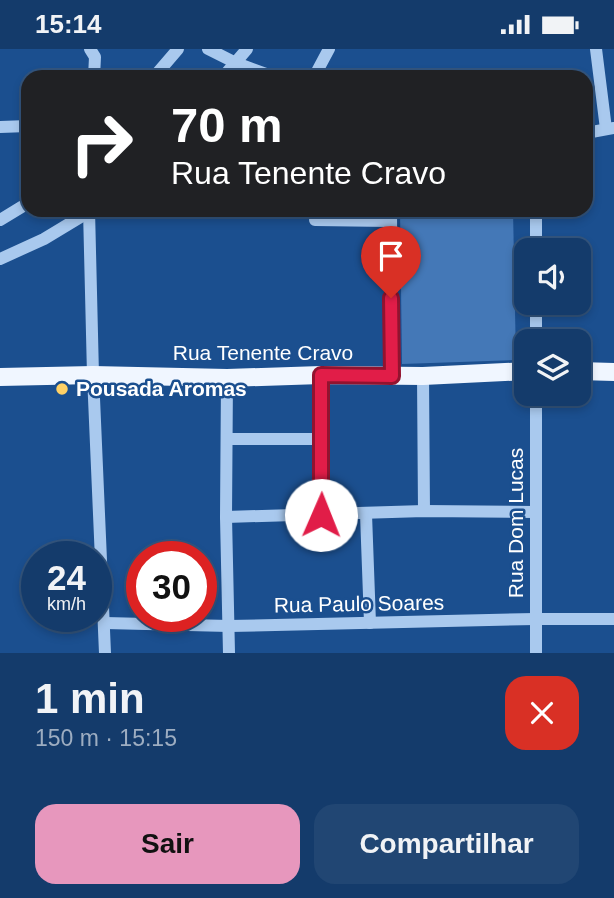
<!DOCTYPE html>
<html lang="pt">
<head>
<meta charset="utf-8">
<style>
  body { margin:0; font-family:Arial,sans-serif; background:#214673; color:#f1f3f6; height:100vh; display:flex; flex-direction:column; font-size:26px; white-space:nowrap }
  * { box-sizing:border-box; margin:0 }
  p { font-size:23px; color:#9dadc1 }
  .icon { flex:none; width:38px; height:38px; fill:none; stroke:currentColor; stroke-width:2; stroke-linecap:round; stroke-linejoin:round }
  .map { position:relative; height:604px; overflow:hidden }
  .details { display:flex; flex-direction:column; background:#143b6b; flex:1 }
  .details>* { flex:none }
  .banner { position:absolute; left:21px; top:21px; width:572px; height:147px; border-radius:21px; box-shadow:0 4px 10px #0003,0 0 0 2px #33557e; background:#202124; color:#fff; overflow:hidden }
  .buttons { position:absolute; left:514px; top:189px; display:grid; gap:14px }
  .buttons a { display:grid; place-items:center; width:77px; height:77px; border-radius:14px; background:#143b6b; box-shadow:0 4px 10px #0003,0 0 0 2px #33557e; font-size:35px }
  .speed { position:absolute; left:21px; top:492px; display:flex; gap:14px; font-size:35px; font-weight:700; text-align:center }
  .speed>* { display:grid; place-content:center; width:91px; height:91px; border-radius:50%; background:#143b6b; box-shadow:0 4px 10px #0003,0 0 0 2px #33557e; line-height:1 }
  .speed small { font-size:18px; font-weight:400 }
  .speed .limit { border:10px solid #d22; background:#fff; color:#111 }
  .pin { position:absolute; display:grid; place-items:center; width:60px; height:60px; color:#fff; margin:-72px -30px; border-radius:50% 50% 50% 0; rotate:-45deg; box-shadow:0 0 7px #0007 }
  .pin .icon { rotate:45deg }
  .me { position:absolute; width:77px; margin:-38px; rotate:1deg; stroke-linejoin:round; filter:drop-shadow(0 0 5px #0008) }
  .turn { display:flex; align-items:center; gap:24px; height:147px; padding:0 35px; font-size:32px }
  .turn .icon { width:91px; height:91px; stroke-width:2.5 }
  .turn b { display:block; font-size:49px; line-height:60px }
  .round { display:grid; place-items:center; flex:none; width:74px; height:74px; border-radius:21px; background:#214673 }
  .summary { display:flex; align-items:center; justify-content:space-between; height:119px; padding:0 35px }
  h1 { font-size:42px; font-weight:700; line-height:52px }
  .action { display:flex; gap:14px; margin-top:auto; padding:14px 35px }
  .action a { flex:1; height:80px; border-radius:21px; background:#e797bd; color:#111; font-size:28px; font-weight:700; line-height:80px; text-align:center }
  .action a+a { background:#214673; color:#f1f3f6 }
  .status { display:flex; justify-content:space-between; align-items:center; height:49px; padding:0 35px; background:#143b6b; direction:ltr }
  .status svg { height:19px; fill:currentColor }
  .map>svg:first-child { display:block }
</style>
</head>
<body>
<div class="status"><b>15:14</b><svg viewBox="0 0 49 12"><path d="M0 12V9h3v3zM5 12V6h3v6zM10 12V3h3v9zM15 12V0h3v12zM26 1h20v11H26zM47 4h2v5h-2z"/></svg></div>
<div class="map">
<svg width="614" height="604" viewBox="0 0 614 604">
  <rect width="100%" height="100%" fill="#1b4f8f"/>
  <polygon fill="#4478b7" points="400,161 513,161 516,311 402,315"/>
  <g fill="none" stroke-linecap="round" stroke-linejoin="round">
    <g stroke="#a9c9ee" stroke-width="12">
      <polyline points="90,0 95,8 94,28"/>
      <polyline points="208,0 236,14 274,28"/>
      <polyline points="596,0 606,80"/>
      <polyline points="154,28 178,0"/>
      <polyline points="223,28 247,0"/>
      <polyline points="314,28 329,0"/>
      <polyline points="0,78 28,77"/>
      <polyline points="586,84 614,79"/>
      <polyline points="89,161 93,326 105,604"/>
      <polyline points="391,161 392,327"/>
      <polyline points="536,161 536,201"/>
      <polyline points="0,171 28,154"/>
      <polyline points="315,171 390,172"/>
      <polyline points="0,210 44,190 92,161"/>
      <polyline points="536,254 536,292"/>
      <polyline points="321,326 321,466"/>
      <polyline points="423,327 424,462"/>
      <polyline points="227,329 226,468 229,604"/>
      <polyline points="227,390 322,390"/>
      <polyline points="366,465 370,574"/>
      <polyline points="226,468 424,462 535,463"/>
      <polyline points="105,574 229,577 535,570 614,570"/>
      <polyline points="536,604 536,345"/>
    </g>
    <g stroke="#f0f6ff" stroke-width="18">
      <polyline points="579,322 614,323"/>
      <polyline points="0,328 93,326 227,329 321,326 423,327 527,322"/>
    </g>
  </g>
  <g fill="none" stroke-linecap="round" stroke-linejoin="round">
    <g stroke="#92132f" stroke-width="18">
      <polyline id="route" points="321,466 321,326 392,327 391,249"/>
    </g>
    <use href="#route" stroke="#e11d48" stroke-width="12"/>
  </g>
  <circle fill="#ffd166" stroke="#1b4f8f" stroke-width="2.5" cx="62" cy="340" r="7"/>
  <g text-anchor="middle" stroke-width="5" stroke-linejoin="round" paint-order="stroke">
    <g font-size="21" fill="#fff" stroke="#1b4f8f">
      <text x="263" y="311">Rua Tenente Cravo</text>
      <text transform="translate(516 474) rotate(-90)" y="7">Rua Dom Lucas</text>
      <text transform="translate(359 555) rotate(-1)" y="7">Rua Paulo Soares</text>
    </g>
    <g font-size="21" font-weight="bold" fill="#fff" stroke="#1b4f8f" text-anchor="start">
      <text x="76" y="347">Pousada Aromas</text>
    </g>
  </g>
</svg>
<div class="buttons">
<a><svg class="icon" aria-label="sound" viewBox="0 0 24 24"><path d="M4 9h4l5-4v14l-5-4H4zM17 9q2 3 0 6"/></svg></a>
<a><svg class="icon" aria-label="layers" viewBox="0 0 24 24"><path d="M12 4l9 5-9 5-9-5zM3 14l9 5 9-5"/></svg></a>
</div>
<div class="speed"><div>24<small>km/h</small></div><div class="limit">30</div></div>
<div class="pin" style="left:391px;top:249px;background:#d93025"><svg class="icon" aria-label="arrive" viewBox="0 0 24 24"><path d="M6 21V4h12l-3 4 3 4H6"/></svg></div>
<svg class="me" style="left:321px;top:466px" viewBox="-20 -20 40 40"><circle r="19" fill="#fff"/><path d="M0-13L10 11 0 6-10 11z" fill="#e11d48"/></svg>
<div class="banner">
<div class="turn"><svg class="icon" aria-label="right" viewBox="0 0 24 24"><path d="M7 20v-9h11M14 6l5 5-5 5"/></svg><div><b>70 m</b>Rua Tenente Cravo</div></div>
</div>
</div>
<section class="details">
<div class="summary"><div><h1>1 min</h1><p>150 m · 15:15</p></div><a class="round" style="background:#d93025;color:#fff"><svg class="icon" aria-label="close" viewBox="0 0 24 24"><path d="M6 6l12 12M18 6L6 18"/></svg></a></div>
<div class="action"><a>Sair</a><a>Compartilhar</a></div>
</section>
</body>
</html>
